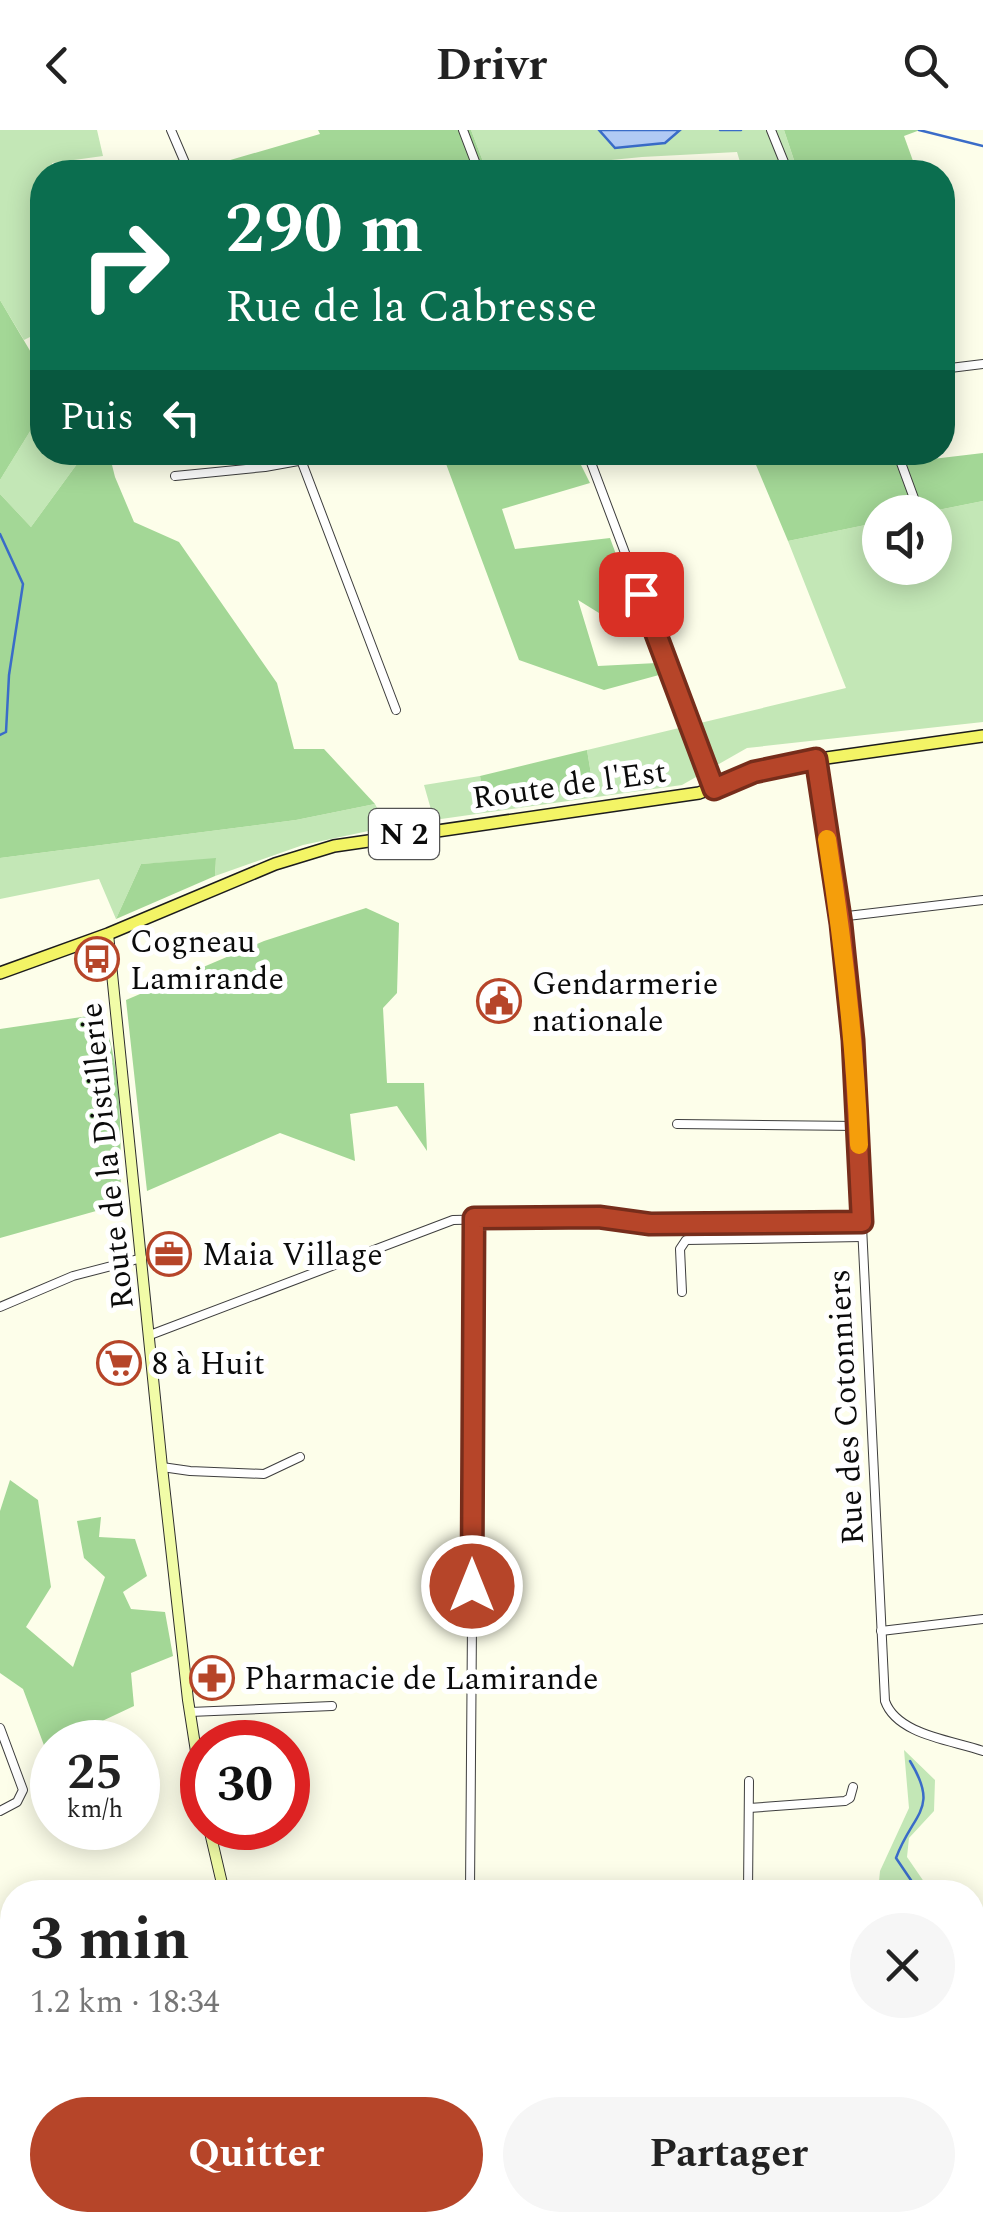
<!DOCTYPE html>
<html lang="fr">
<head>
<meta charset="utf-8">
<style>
  body { margin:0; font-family:Spectral,serif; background:#f6f6f6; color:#222; height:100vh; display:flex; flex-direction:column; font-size:38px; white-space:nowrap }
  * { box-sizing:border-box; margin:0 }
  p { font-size:32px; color:#767676 }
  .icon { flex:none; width:55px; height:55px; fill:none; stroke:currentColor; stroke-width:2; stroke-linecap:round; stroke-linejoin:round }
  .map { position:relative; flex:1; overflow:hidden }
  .sheet { position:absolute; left:0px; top:1750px; width:985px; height:352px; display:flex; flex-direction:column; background:#fff; border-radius:40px 40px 0 0; box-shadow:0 5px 25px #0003 }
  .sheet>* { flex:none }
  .guide { position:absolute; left:30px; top:30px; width:925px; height:305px; border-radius:40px; box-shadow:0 5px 25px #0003; background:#0b6e4f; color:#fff; overflow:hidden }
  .controls { position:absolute; left:862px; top:365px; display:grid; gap:20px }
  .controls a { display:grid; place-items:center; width:90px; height:90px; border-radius:50%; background:#fff; box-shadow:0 5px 25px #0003; font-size:50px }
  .speed { position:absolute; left:30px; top:1590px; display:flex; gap:20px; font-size:50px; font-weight:700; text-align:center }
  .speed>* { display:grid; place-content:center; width:130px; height:130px; border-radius:50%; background:#fff; box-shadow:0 5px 25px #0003; line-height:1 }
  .speed small { font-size:25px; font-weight:400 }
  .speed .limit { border:15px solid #d22; background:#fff; color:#111 }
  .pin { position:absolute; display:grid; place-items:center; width:85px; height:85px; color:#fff; margin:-42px; border-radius:20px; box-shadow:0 5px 15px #0006 }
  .me { position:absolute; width:110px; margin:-55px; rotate:0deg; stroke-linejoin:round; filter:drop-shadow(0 0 8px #0008) }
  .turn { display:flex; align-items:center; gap:35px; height:210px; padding:0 30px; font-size:45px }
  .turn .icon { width:130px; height:130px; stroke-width:2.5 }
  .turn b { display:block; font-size:70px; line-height:85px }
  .then { display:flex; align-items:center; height:95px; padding:0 30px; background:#0003; gap:20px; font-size:38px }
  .round { display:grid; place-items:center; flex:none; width:105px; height:105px; border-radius:52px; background:#f6f6f6 }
  .summary { display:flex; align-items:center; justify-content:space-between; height:170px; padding:0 30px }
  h1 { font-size:60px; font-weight:700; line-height:75px }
  .primary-button { display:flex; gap:20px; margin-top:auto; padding:20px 30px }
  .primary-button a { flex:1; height:115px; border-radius:60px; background:#b64529; color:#fff; font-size:40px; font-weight:700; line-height:115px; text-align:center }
  .primary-button a+a { background:#f6f6f6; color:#222 }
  header { display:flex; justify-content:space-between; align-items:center; height:130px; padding:0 30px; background:#fff; font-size:45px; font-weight:700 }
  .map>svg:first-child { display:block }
</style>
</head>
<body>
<header><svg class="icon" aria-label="back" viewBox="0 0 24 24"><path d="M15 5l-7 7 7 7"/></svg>Drivr<svg class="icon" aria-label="search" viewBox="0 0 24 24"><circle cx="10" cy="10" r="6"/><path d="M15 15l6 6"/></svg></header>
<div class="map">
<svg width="983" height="2101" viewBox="0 0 983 2101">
  <rect width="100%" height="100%" fill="#fdfeea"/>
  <g fill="#c3e7b6">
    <polygon points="0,0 97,0 103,26 52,33 53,42 42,42 42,201 24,210 0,170"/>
    <polygon points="471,0 784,0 798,42 743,42 737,22 642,27 487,42"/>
    <polygon points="42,282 42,322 85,323 31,397 0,364 0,350"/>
    <polygon points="983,371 983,592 747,618 682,655 434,690 424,655 480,646 485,674 593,656 587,620 846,558 788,411 880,392 880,438 935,438 935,382 928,382"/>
    <polygon points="375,674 387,697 303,715 215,746 216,729 141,734 116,789 99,749 0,769 0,728 296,690"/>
    <polygon points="904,1620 935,1650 934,1681 909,1708 907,1727 931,1762 878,1762 880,1741 909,1678"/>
    <polygon points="973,1916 983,1924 983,2101 909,2101 874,2090 972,2090"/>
  </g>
  <g fill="#a3d796">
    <polygon points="318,0 471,0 487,42 223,42 220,33 320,4"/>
    <polygon points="784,0 920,0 904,6 917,42 798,42"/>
    <polygon points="0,170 42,241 42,282 0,350"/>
    <polygon points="85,323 109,323 115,347 134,392 179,412 277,553 294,619 324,619 375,674 296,690 0,728 0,364 31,397"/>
    <polygon points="442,323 575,323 590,353 502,379 515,419 610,408 643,498 633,504 578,470 598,536 657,533 659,545 604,560 519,530"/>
    <polygon points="751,323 825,323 826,325 882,335 983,323 983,371 928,382 880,382 880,392 788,411"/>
    <polygon points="587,620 593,656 485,675 480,646"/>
    <polygon points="216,728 215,746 116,789 141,734"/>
    <polygon points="366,778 399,793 397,863 383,878 387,953 424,953 427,1021 397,976 350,984 355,1031 280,1003 147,1061 126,870 264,811"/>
    <path d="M102,884C124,944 120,1011 121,1074L0,1108V899Z"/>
    <polygon points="10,1350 38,1370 51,1457 26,1497 73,1537 105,1447 84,1428 77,1391 101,1387 99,1407 135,1409 147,1446 123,1462 131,1479 165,1482 173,1526 131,1543 134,1576 45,1618 23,1559 0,1543 0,1381"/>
  </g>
  <polygon fill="#b1caf4" stroke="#3a6cc8" stroke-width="2.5" points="599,0 680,0 665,13 615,18"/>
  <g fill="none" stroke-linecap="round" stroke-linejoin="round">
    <g stroke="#3a6cc8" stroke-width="2.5">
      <polyline points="720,0 741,0"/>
      <polyline points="919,0 983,16"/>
      <polyline points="0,404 23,454 9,545 6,602 0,605"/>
      <path d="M910,1631C940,1680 913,1682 896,1728L919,1762"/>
      <polyline points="972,1922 983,1930"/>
    </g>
    <g stroke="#3e3e3e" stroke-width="10">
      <g id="street">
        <polyline points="171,0 189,42"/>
        <polyline points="463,0 479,42"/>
        <polyline points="771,0 788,42"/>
        <polyline points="942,239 983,234"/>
        <polyline points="298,322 396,580"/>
        <polyline points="587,322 714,659"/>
        <polyline points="897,322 915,371"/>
        <polyline points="175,346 265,337 348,322"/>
        <path d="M816,629L841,794L853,910L885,1571C897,1605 952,1610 983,1621"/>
        <polyline points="839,787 983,770"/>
        <polyline points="677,994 858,996"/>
        <polyline points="682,1162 680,1119 686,1110 862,1107"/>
        <polyline points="0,1177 73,1146 142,1128"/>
        <polyline points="150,1205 453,1090 599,1087 651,1094 862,1092"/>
        <polyline points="162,1337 190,1341 264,1344 300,1327"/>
        <polyline points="881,1501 983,1489"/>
        <polyline points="190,1582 332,1576"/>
        <polyline points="0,1598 23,1660 17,1672 0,1681"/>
        <polyline points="749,1678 845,1671 850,1668 853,1657"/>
        <polyline points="470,1762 475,1088"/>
        <polyline points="748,1762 749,1651"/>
        <polyline points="972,1895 983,1888"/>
        <polyline points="0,1962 12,2068"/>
        <polyline points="15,2090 16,2101"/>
        <polyline points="105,2090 106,2101"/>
        <polyline points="727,2090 738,2101"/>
        <polyline points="839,2090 864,2101"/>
        <polyline points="440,2101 467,2090"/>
        <polyline points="673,2101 686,2090"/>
        <polyline points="818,2101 828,2090"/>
      </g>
    </g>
    <g stroke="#2d2d2d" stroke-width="12">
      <g id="secondary">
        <polyline points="108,804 162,1337 188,1570 202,1660"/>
        <polyline points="209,1698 224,1762"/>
        <polyline points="279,2101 279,2090"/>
      </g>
    </g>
    <g stroke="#1c1c1c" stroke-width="14">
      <polyline id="primary" points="0,843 108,804 275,734 334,716 699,663 754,642 798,632 983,606"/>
    </g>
    <use href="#street" stroke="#fff" stroke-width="8"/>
    <use href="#secondary" stroke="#f1fca7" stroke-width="10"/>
    <use href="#primary" stroke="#f3f465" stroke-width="11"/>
  </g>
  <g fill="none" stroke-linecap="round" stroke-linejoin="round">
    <g stroke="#762d1b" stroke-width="25">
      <polyline id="route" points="472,1456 474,1088 599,1087 650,1094 862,1092 853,910 841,794 816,629 754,642 714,659 641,464"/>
    </g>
    <use href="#route" stroke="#b64529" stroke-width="18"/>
    <path stroke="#f59e0b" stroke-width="18" d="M827,709C843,811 855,912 859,1015"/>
  </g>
  <defs>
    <g id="bus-ring" transform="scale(2.25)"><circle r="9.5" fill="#fff" stroke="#b64529" stroke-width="1.5"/><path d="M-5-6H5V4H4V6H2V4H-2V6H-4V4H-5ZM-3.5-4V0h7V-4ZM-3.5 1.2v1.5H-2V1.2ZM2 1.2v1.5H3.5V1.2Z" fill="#b64529"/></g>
    <g id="civic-ring" transform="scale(2.25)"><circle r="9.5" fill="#fff" stroke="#b64529" stroke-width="1.5"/><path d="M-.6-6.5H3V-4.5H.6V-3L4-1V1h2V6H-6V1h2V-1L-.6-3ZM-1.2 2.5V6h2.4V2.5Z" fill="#b64529"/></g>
    <g id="office-ring" transform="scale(2.25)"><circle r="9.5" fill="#fff" stroke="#b64529" stroke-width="1.5"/><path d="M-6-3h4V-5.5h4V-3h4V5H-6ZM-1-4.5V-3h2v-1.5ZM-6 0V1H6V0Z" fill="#b64529"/></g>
    <g id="supermarket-ring" transform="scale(2.25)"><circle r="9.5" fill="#fff" stroke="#b64529" stroke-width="1.5"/><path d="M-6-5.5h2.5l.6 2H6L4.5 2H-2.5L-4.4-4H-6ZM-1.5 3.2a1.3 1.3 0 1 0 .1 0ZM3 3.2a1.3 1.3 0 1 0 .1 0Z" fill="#b64529"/></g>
    <g id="pharmacy-ring" transform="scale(2.25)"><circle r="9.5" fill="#fff" stroke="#b64529" stroke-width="1.5"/><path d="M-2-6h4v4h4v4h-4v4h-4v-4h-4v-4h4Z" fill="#b64529"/></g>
  </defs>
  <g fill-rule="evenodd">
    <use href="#bus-ring" x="97" y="829"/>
    <use href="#civic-ring" x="499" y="871"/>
    <use href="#office-ring" x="169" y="1124"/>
    <use href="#supermarket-ring" x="119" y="1233"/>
    <use href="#pharmacy-ring" x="212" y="1548"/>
  </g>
  <g text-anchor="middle" stroke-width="10" stroke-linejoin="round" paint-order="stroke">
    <rect fill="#fff" stroke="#545454" stroke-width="2.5" x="369" y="679" width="70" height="50" rx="8"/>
    <g font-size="30" font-weight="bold" fill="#0b0b0b">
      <text x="404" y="714">N 2</text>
    </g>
    <g font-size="32" fill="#0b0b0b" stroke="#fff">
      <text transform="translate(569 654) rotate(-8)" y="11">Route de l'Est</text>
      <text transform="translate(106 1026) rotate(-96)" y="11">Route de la Distillerie</text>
      <text transform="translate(845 1277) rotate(-93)" y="11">Rue des Cotonniers</text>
    </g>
    <g font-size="32" fill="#0b0b0b" stroke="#fff" text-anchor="start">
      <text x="130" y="822">Cogneau<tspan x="130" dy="37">Lamirande</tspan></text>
      <text x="532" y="864">Gendarmerie<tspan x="532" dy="37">nationale</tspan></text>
      <text x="202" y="1135">Maia Village</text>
      <text x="152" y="1244">8 à Huit</text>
      <text x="244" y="1559">Pharmacie de Lamirande</text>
    </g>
  </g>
</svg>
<div class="controls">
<a><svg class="icon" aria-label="sound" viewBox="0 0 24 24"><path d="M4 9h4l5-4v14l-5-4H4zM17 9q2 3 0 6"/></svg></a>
</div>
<div class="speed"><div>25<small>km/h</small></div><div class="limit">30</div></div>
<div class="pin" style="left:641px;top:464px;background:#d93025"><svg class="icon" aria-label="arrive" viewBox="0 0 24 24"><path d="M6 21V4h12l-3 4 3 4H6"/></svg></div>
<svg class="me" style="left:472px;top:1456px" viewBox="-20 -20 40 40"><circle r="17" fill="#b64529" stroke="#fff" stroke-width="3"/><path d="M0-11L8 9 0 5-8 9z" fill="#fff"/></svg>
<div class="guide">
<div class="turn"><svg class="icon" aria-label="right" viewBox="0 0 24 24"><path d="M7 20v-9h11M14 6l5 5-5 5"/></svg><div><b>290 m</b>Rue de la Cabresse</div></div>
<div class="then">Puis<svg class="icon" aria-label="left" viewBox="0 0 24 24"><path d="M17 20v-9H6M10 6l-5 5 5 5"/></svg></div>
</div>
<section class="sheet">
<div class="summary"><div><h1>3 min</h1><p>1.2 km · 18:34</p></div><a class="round"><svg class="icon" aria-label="close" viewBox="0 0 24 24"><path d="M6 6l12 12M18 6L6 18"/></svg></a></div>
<div class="primary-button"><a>Quitter</a><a>Partager</a></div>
</section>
</div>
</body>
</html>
